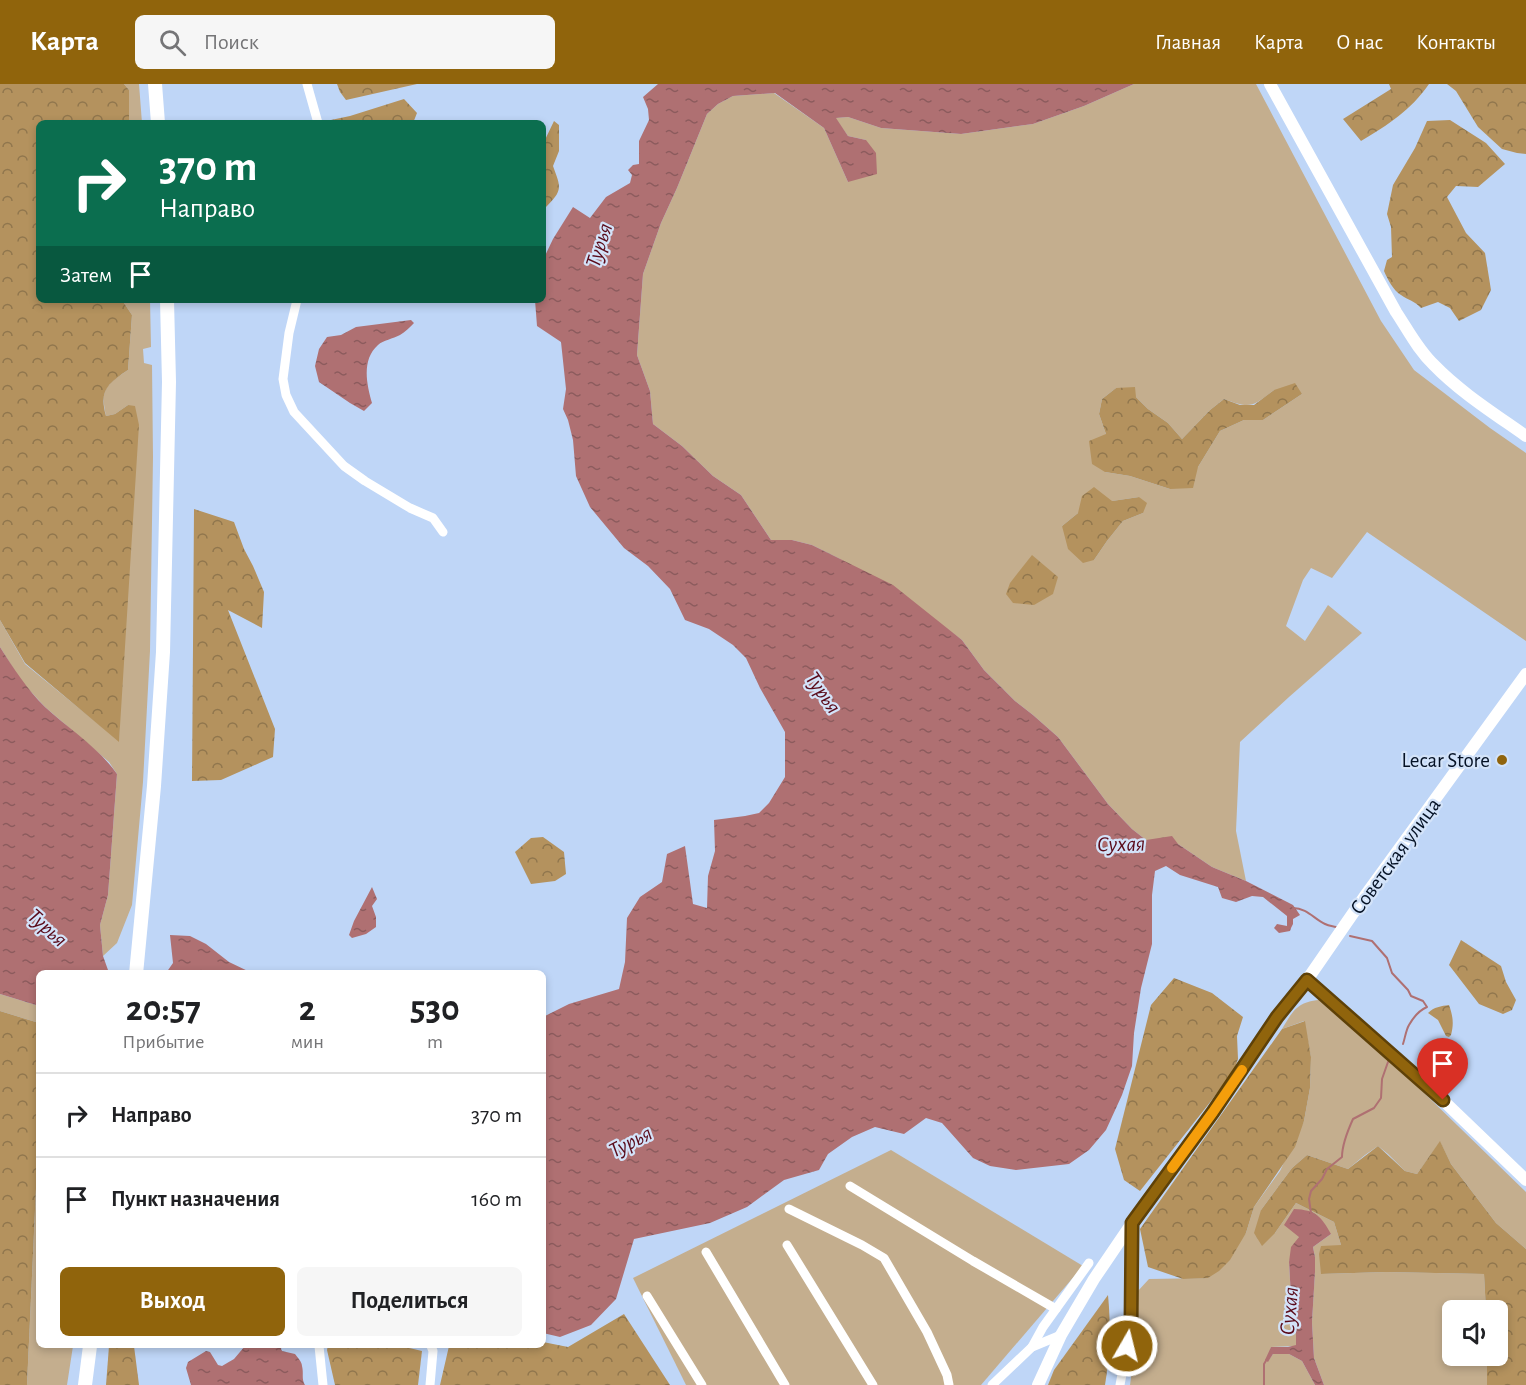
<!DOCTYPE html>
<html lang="ru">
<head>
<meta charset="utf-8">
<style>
  body { margin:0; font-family:"Alegreya Sans",sans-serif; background:#f6f6f6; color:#202124; height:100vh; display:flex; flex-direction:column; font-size:22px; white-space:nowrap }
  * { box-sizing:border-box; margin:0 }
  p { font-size:20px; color:#757577 }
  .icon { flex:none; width:33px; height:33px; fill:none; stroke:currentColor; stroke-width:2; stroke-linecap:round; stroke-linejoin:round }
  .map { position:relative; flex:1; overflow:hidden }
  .sheet { position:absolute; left:36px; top:886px; width:510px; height:378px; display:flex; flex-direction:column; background:#fff; border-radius:9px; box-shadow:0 3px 9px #0003 }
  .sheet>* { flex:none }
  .banner { position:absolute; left:36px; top:36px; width:510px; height:183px; border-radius:9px; box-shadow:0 3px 9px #0003; background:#0b6e4f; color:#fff; overflow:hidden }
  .fabs { position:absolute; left:1442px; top:1216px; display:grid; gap:12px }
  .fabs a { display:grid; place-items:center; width:66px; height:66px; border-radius:9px; background:#fff; box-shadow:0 3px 9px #0003; font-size:30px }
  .pin { position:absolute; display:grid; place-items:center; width:51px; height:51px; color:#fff; margin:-62px -26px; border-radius:50% 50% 50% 0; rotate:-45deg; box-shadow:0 0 6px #0007 }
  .pin .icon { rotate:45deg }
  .me { position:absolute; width:66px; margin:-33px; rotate:8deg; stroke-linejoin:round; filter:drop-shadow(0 0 4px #0008) }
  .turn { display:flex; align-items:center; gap:21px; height:126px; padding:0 24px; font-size:27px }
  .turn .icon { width:78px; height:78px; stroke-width:2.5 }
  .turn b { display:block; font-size:42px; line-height:51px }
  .then { display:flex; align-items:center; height:57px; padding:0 24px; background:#0003; gap:12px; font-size:22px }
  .eta { display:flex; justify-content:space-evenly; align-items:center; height:102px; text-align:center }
  .eta b { font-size:36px; font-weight:700; line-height:42px }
  .button { display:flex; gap:12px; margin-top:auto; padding:12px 24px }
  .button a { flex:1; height:69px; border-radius:9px; background:#90640c; color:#fff; font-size:24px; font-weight:700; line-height:69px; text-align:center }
  .button a+a { background:#f6f6f6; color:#202124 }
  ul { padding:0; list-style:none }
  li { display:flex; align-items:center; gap:18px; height:84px; padding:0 24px; border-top:2px solid #e0e0e0 }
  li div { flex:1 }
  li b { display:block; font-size:22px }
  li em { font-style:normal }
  header { display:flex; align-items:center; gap:36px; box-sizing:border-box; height:84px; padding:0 30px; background:#90640c; color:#fff }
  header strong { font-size:28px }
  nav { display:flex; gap:33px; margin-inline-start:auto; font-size:21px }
  .search { width:420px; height:54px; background:#f6f6f6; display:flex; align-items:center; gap:15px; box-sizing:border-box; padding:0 21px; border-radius:9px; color:#757577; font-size:22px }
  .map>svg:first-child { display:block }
</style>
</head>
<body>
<header>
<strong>Карта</strong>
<div class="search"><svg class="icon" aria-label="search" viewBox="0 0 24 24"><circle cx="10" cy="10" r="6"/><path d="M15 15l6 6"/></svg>Поиск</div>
<nav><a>Главная</a><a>Карта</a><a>О нас</a><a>Контакты</a></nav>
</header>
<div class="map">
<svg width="1526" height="1301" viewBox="0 0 1526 1301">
  <defs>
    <pattern id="forest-crowns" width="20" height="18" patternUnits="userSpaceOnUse" patternTransform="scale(1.5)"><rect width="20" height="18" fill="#b4925e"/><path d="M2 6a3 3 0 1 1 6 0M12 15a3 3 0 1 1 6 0" fill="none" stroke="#90764d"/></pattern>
    <pattern id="water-ripples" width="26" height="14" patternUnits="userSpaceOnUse" patternTransform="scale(1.5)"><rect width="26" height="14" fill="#af7072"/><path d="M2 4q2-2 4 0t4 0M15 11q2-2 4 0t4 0" fill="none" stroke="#8c5b5d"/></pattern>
  </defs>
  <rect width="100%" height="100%" fill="#bfd6f7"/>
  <g fill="#c4ae8e" fill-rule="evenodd">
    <polygon points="124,0 139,0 142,39 129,39 129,6"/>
    <path d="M1134,0H1256L1381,237L1414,286L1490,344L1526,369V557L1367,448L1332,494L1311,484L1303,496L1286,542L1305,557L1328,521L1362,549L1289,613L1240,658L1236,747L1246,797L1212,783L1178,760L1146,756L1132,745L1108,720L1058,653L1033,631L1015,617L984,586L962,556L939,539L840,475L812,461L792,456H771L741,411L713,392L682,362L653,340L650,307L637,271L643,190L661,139L677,104L707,30L718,20L733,12L774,9L824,44L848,98L866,56L848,52L835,34L848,33L881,44L961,50L1033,40L1084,22ZM1116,304L1136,313L1148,325L1168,339L1182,355L1210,326L1224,315C1251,325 1252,323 1274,306L1302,310L1263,336H1244L1220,347L1198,383L1170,405L1130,392L1105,388L1106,350L1099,330L1102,315ZM1139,413L1143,429L1123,437L1107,457L1094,476L1062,442L1078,429L1112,417Z"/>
    <path d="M122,216H150L151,263L143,265L144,279L152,281L153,373L150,567L143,698L132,821L117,859L103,872L100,841L108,811L117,690L109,678L45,623L21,597L0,563V536L25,580L119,657L128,321L115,330L106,332C100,305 106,301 128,286L132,231Z"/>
    <polygon points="0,910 39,922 39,939 0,927"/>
    <path d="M1319,916L1388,974L1526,1108V1165L1496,1139L1451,1080L1440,1058L1417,1090L1405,1087L1388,1070L1378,1062L1365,1071L1348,1085L1307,1071L1292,1084L1261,1126L1275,1149L1296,1119L1334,1138L1341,1161L1321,1190L1386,1188L1484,1190L1486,1227H1452V1272H1487V1301H1324L1314,1274L1312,1238L1315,1187V1173L1313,1163L1331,1150L1299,1153L1289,1178L1291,1213L1296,1237V1262L1271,1263L1268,1277L1273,1270H1289L1302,1277L1315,1301H1130L1137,1248V1208L1149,1195L1208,1194L1246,1149L1254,1123L1280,1087L1304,1037L1310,1004L1311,973L1304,937L1282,945C1293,927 1297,918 1319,916Z"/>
    <polygon points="39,1039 39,1262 73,1262 67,1301 27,1301"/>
    <polygon points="891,1066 1083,1182 981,1301 686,1301 633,1194"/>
  </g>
  <g fill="url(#forest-crowns)">
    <path d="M0,0H124L129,6V39H39V216H122L132,231L128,286C107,300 99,307 106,332L115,330L128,321L135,322L139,341L119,658L25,579L0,536Z"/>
    <polygon points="337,0 417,0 346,16 340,8"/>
    <path d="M1389,0H1429C1411,26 1388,41 1361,57L1343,35L1391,5Z"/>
    <polygon points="1447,0 1526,0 1526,70 1517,69 1502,65 1478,43 1456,7"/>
    <polygon points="404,15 417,29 413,39 326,39 326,37 350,32"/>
    <path d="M1450,36L1486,59L1505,80L1478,103L1456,102L1447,113L1466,149L1485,169L1491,206L1481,226L1459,237L1450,224L1438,218L1421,224C1415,217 1408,216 1401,211C1393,206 1388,196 1384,187L1387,176L1392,173L1391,143L1387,130L1393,101L1415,64L1427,37Z"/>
    <path d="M554,37L559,41V67L553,82C561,104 563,106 546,123L543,121V60Z"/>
    <polygon points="1295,299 1302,310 1263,336 1244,336 1220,347 1198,383 1193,404 1170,405 1130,392 1105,388 1092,380 1089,357 1106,350 1099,330 1102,315 1116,304 1135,303 1136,313 1148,325 1168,339 1182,355 1210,326 1224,315 1240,321 1254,321 1274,306"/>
    <polygon points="1094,403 1112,417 1139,413 1147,419 1143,429 1123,437 1107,457 1094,476 1083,479 1068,465 1062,442 1078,429 1082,412"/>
    <polygon points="194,425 234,438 244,465 253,482 264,508 262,544 228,526 275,645 273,673 221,696 192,697"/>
    <polygon points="1032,471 1058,493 1053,510 1034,521 1013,519 1006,510 1010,499"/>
    <polygon points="543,753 564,768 566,790 555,797 531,800 515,768 531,754"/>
    <polygon points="1461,856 1501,882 1506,898 1516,916 1512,926 1503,930 1479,920 1449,881"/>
    <polygon points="1174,894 1212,909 1243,933 1237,952 1238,975 1234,986 1211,1017 1140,1107 1124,1096 1115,1065 1151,921"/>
    <path d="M1449,921C1453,932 1454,940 1451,951L1449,953L1446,952L1438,936L1428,929C1434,923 1441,922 1449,921Z"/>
    <polygon points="0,927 39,939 39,1039 27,1301 0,1301"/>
    <polygon points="1305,937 1311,973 1310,1004 1304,1037 1295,1063 1254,1123 1246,1149 1230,1176 1219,1187 1208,1194 1183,1195 1148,1183 1140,1145 1282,945"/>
    <polygon points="1440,1057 1451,1080 1496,1139 1526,1165 1526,1301 1487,1301 1487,1272 1497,1272 1497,1227 1486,1227 1484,1190 1386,1188 1321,1190 1319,1170 1321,1162 1341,1161 1334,1138 1296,1119 1275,1149 1262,1162 1254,1149 1261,1126 1292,1084 1307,1071 1348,1085 1378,1062 1405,1087 1417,1090"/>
    <path d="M1108,1211C1111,1242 1110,1271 1105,1301H1048L1054,1286Z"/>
    <polygon points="624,1230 670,1301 440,1301 449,1262 543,1262 543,1258 568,1263"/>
    <polygon points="109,1262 134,1262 139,1301 106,1301"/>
    <polygon points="328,1262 401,1262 422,1267 418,1301 335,1301 327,1266"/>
  </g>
  <g fill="url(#water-ripples)">
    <polygon points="658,0 1134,0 1084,22 1033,40 961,50 881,44 848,33 836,34 848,52 866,56 876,69 877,90 848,98 824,44 775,9 733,12 718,20 707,30 677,104 661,139 643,190 637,271 650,307 653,340 682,362 713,392 741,411 771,456 792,456 812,461 893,501 962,556 984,586 1015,617 1033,631 1058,653 1108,720 1132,745 1146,756 1172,752 1178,760 1212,783 1246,797 1293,821 1300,831 1293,835 1293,840 1291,844 1290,847 1279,849 1274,844 1277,840 1287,842 1287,832 1263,813 1252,812 1236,818 1222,814 1218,803 1180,791 1166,782 1155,787 1152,811 1152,860 1141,904 1134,949 1132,982 1122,1011 1106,1046 1089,1066 1069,1080 1016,1086 990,1082 973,1074 942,1039 926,1034 904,1050 875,1043 852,1053 828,1070 819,1086 784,1096 747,1123 710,1139 634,1155 616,1215 591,1241 560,1253 543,1249 543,933 569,920 619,905 625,878 627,834 640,813 662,798 667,770 685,762 693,820 707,824 708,792 715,767 714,736 745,732 759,729 769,719 785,693 785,648 760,604 746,574 733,561 709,545 685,536 670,505 648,482 624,464 590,423 576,392 573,356 568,336 563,325 566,305 561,258 537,242 535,216 543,216 543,176 553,155 573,123 590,134 606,113 630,99 632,91 628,86 633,81 639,80 639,57 649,36 648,25 643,13"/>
    <path d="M411,236L414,239C410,243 405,248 400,251C393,255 383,256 378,261C361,276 367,301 372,319L364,327L350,319L319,298L315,282L319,265L327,253L341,251L356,243Z"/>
    <path d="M0,563C14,585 27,605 45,623C69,645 98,663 117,690L108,811L100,841L103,872L108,886L113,889L39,890V922L0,910Z"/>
    <polygon points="372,803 377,815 372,822 376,833 376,843 366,850 352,854 349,851 354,837"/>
    <polygon points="170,851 190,852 206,860 229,878 252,889 166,889 173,879"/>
    <path d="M1294,1125C1316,1126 1321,1132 1331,1150L1313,1163L1315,1173V1188L1312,1238L1314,1274L1324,1301H1315L1302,1277L1289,1270H1273L1268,1278L1265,1276L1271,1263H1288L1296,1261V1237L1291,1213L1289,1178L1291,1163L1299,1153L1284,1141Z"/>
    <path d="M245,1262H282L281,1265L282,1267L295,1270C298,1274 302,1278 302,1282C304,1290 301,1294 305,1301H191L186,1284L188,1278L206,1267L210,1268L218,1281L222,1282L234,1275Z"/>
  </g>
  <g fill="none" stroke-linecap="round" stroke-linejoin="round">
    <g stroke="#af7072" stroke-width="2">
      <path d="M1293,824C1307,824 1314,835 1325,840C1329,842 1332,842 1336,843"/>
      <path d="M1350,852L1372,857L1387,874L1392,889L1408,906L1411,912L1423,917L1427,923C1420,926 1413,934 1409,941C1406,946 1405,954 1403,960"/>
      <path d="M1311,1129L1309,1115L1311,1107L1322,1095L1327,1085L1342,1073C1342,1062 1348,1046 1353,1035L1374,1024L1381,1014L1382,995L1388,978"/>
      <polyline points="1264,1301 1264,1280 1267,1275"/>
    </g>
    <g stroke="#fff" stroke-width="9">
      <polyline points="307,0 318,39"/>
      <polyline points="297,216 289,249 283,295 286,311 294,328 344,382 365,397 410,424 433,434 443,448"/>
      <polyline points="850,1102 973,1177 1056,1225"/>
      <polyline points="789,1125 862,1161 884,1174 927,1248 947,1291 949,1301"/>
      <polyline points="787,1161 873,1301"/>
      <polyline points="706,1168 785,1301"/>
      <polyline points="647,1212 702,1301"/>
      <polyline points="319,1262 323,1301"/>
      <polyline points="1032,1263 1043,1243 1089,1179"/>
      <polyline points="430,1301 433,1267 431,1262"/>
      <polyline points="992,1301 1032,1263 1061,1251"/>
      <polyline points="1120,1301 1131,1242 1132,1139"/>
    </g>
    <g stroke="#fff" stroke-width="12">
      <path d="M1270,0L1396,228C1408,246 1418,266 1434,281C1460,308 1495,330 1526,352"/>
      <polyline points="1307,896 1426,1000 1526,1096"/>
      <polyline points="1038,1301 1061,1251 1094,1195 1132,1139 1213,1028 1277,934 1307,896 1367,809 1526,590"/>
    </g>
    <g stroke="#fff" stroke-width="14">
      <polyline points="155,0 158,39"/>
      <polyline points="136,890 154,702 163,568 169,298 167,216"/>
      <polyline points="85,1301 90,1262"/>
    </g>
  </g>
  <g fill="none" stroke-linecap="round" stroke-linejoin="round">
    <g stroke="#5e4108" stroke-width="15">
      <polyline id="route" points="1127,1262 1131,1242 1132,1139 1213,1028 1277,933 1307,896 1443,1016"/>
    </g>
    <use href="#route" stroke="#90640c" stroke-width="10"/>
    <polyline stroke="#f59e0b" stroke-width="10" points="1172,1084 1213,1028 1242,986"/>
  </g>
  <circle fill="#90640c" stroke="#d3e3f9" stroke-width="2" cx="1502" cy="676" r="6"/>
  <g text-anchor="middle" stroke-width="4.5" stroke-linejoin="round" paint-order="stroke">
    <g font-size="21" fill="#051225" stroke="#d3e3f9" text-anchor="end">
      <text x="1490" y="683">Lecar Store</text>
    </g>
    <g font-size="21" fill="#051225" stroke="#d3e3f9">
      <text transform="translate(1395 772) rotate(-54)" y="7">Советская улица</text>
    </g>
    <g font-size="22" font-style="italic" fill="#5a0b1a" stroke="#d3e3f9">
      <text transform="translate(598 161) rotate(-72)" y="8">Турья</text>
      <text transform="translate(824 608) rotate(55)" y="8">Турья</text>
      <text transform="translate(1121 759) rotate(-1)" y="8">Сухая</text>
      <text transform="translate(48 843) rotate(42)" y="8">Турья</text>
      <text transform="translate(630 1057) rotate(-27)" y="8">Турья</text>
      <text transform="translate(1288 1227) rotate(-85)" y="8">Сухая</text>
    </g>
  </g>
</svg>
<div class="fabs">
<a><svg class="icon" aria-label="sound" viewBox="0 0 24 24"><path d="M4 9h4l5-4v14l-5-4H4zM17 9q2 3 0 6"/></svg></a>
</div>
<div class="pin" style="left:1443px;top:1016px;background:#d93025"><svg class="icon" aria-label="arrive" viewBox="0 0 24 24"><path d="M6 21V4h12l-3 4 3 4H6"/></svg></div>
<svg class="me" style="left:1127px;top:1262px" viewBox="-20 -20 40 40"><circle r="17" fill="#90640c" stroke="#fff" stroke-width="3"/><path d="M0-11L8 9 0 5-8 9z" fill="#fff"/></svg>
<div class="banner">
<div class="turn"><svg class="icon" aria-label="right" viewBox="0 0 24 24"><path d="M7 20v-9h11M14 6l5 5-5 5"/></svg><div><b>370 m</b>Направо</div></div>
<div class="then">Затем<svg class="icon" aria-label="arrive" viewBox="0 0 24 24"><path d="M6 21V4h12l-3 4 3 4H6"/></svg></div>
</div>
<section class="sheet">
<div class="eta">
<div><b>20:57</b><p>Прибытие</p></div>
<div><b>2</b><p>мин</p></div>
<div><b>530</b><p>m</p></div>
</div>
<ul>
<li><svg class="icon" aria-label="right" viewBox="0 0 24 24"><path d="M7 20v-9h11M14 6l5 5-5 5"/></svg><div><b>Направо</b></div><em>370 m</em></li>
<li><svg class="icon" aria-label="arrive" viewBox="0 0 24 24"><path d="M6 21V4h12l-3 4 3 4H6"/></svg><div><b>Пункт назначения</b></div><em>160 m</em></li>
</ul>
<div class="button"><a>Выход</a><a>Поделиться</a></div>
</section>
</div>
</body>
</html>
